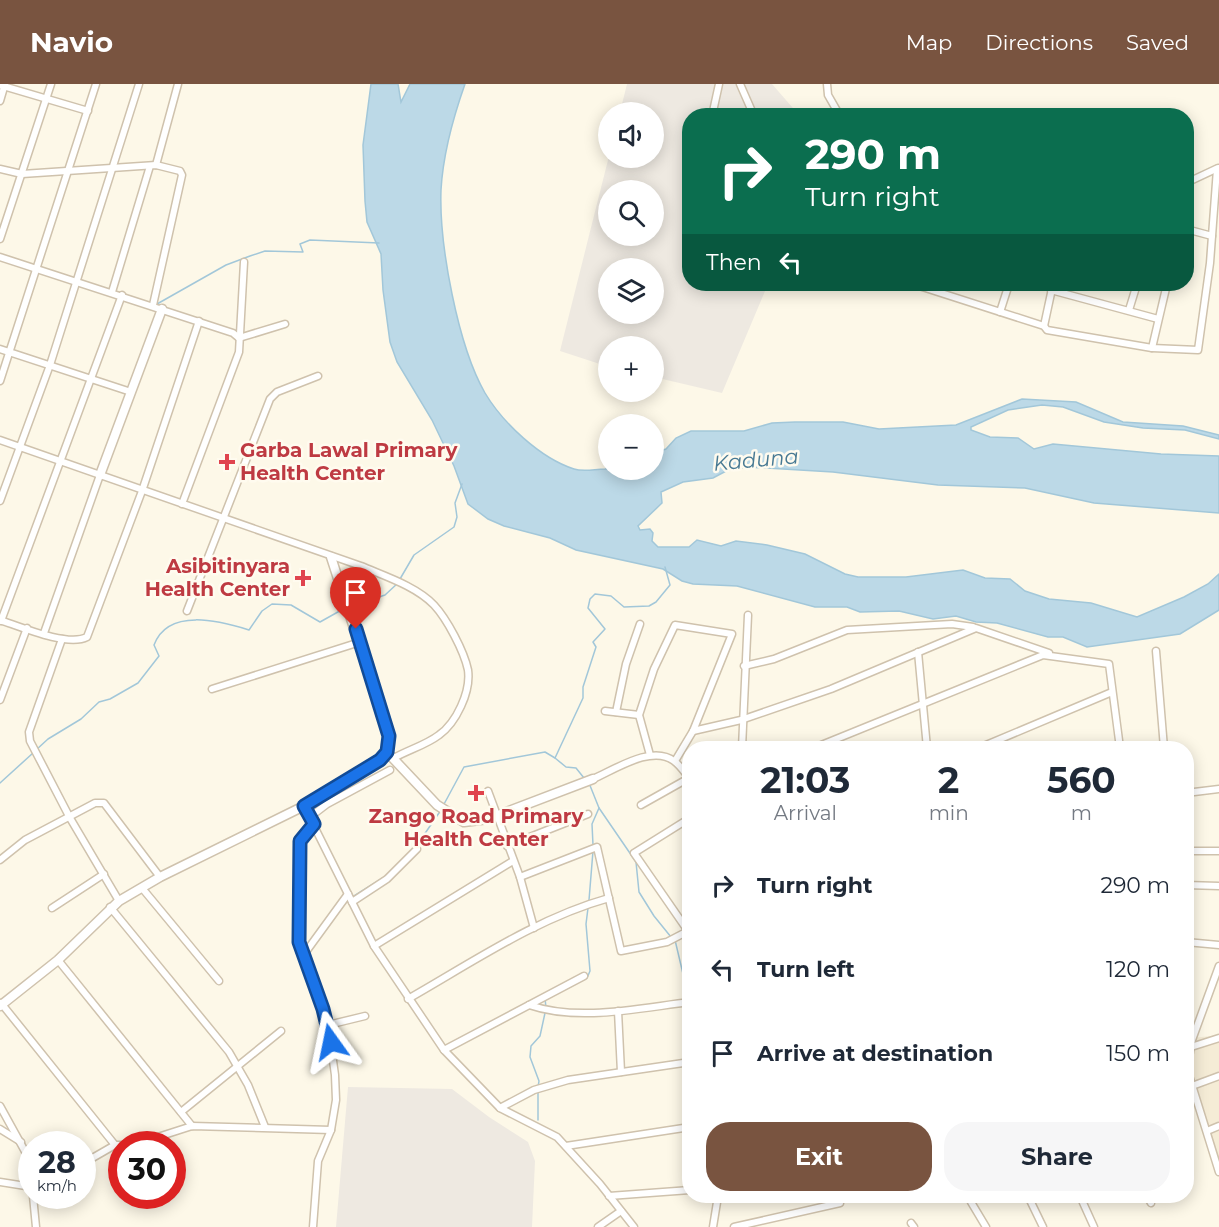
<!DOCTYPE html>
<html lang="en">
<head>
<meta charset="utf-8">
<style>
  body { margin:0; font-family:Montserrat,sans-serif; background:#f6f6f7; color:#1f2937; height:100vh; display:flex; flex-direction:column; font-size:22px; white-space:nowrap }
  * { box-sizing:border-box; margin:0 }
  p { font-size:20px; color:#747a83 }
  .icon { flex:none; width:33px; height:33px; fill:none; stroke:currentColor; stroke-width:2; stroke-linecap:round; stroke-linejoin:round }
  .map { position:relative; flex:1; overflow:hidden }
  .drawer { position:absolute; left:682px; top:657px; width:512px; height:462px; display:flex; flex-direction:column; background:#fff; border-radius:24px; box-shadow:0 3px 15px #0003 }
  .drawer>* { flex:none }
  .guide { position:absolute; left:682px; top:24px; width:512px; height:183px; border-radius:24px; box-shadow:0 3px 15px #0003; background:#0b6e4f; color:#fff; overflow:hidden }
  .controls { position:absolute; left:598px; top:18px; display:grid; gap:12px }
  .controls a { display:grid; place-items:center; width:66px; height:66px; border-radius:50%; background:#fff; box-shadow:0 3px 15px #0003; font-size:30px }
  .speed { position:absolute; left:18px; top:1047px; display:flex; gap:12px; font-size:30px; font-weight:700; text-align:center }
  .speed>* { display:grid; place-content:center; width:78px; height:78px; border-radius:50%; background:#fff; box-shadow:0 3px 15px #0003; line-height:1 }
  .speed small { font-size:15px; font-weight:400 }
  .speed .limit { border:9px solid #d22; background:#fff; color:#111 }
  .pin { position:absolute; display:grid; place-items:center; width:51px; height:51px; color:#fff; margin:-62px -26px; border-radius:50% 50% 50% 0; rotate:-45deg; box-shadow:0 0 6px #0007 }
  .pin .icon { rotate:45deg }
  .me { position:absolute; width:66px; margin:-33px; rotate:348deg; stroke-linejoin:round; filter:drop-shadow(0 0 4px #0008) }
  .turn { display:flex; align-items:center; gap:21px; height:126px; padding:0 24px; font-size:27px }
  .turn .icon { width:78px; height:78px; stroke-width:2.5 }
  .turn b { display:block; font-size:42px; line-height:51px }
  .then { display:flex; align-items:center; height:57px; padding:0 24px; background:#0003; gap:12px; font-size:22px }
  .eta { display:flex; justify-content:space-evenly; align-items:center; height:102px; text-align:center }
  .eta b { font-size:36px; font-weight:700; line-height:42px }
  .primary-button { display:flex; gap:12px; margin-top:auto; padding:12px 24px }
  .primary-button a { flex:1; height:69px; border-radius:24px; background:#795440; color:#fff; font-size:24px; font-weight:700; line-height:69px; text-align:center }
  .primary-button a+a { background:#f6f6f7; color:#1f2937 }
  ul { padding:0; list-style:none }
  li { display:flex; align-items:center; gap:18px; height:84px; padding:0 24px }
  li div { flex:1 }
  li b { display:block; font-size:22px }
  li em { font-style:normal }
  header { display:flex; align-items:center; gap:36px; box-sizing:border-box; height:84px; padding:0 30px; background:#795440; color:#fff }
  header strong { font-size:28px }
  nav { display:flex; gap:33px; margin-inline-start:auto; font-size:21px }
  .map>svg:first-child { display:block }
</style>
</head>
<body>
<header>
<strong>Navio</strong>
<nav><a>Map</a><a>Directions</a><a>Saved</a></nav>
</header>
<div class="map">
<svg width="1219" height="1143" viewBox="0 0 1219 1143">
  <rect width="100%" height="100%" fill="#fdf8e8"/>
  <polygon fill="#f5ecd6" points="1219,951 1219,1088 1191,989 1193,954"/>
  <g fill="#eee9e1" fill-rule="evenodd">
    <path d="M627,0H772L799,31L690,32V200H768L722,309L654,293V262H609V283L560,267L609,72L654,74V28H620ZM609,106H654V152H609ZM609,184H654V230H609Z"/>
    <polygon points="348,1003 452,1005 489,1033 528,1058 535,1077 532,1143 336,1143"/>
  </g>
  <path fill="#bcd9e7" stroke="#a2c7d9" stroke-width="1.5" d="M371,0H398L401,18L410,0H465C453,34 443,70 441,106C439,161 458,262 485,309C503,339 540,374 574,385C584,388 595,385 605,385C619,384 638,386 654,386V369L666,365L676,354L691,347H744L772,339L795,338H843L879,345L956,341L1022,315L1076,318L1123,338L1183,342L1219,351V355L1185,346L1143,344L1104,338L1063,323L1042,321L1008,326L971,343V346L990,353L1018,354L1034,365L1053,360L1161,370L1219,372V429L1094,419L1025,404L938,401L833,388L747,383L728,386L713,394L683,398L661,408L662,419L638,442L640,446L650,445L653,449L652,457L658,463H689L697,456L721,462L736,457L767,461L805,470L845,490L858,493H906L963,486L985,494L1010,495L1025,507L1049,515L1091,519L1137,533L1184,513L1208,500L1219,490V526L1180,550L1087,563L1063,553H1048L997,539L976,538L956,532L933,535L899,527L860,528L847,523H815L737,502L693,500L682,497L663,485L576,466L550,454L504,442L488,435L468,420L454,382L432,336L397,278L390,258L383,206L381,170L367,138L365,117L363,61Z"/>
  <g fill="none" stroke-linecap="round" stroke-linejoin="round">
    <g stroke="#a2c7d9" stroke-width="1.5">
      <polyline points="157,220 226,181 250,172 265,167 303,168 300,160 310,156 379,159"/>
      <polyline points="400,495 414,471 454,443 457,433 455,419 462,400"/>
      <polyline points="352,522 385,511 398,499"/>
      <path d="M36,666L48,655L81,635L99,618L110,615L138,599L159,572L154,561C168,523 220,537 249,546L262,527L272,520L291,521L320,538L345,524"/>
      <polyline points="584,694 576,684 566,683 555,674 583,614 583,603 596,563 593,558 605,545 588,524 590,515 595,510 611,512 624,523 649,522 656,518 670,501 665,483"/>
      <polyline points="0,699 33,669"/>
      <polyline points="589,699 599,724 636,778 639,808 654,832 671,853"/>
      <polyline points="443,722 464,683 545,668 555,674"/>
      <polyline points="593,761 592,740 599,724"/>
      <polyline points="415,764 441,726"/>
      <polyline points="354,812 386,792"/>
      <polyline points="589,816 593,767"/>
      <polyline points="675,856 684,894 690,909"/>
      <polyline points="566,905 587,894 590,887 586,840 588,824"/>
      <polyline points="545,914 546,924"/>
      <polyline points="538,1003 539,997 530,973 531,962 540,952 545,929"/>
      <polyline points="538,1008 538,1036"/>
    </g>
    <g stroke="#cfc2ad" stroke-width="9">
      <g id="minor">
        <polyline points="740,0 754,32"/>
        <polyline points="827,0 828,11 840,32"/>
        <polyline points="0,1 88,27"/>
        <polyline points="0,17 5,0"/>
        <polyline points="712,32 719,0"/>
        <polyline points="156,81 178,0"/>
        <polyline points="0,85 22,90 156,81 180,87 182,91 153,221"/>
        <polyline points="1186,99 1218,84"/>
        <polyline points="1186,145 1212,152"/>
        <polyline points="0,155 51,0"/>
        <polyline points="0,173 233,249 239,254"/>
        <polyline points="913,200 1044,242 1047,246 1152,264 1198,266 1210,179 1217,85"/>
        <polyline points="1051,206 1158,235"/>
        <polyline points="112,208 150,82"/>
        <polyline points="1129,226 1137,200"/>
        <polyline points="1000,228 1009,200"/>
        <polyline points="1044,242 1053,200"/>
        <polyline points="239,254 285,240"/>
        <polyline points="1152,264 1167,200"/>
        <polyline points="0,265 131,308"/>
        <polyline points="0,297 96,0"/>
        <path d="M0,356L361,482C384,492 416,502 434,521C447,535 464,567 468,586C471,608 456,639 439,651C426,661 408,666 394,674"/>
        <polyline points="0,417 50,281 139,0"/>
        <polyline points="182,420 239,268 244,178"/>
        <polyline points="187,527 270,315 277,308 318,292"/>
        <path d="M0,536C21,543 68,563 87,553L142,407L199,237"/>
        <polyline points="1,537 122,211"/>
        <polyline points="44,549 100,391"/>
        <polyline points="62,555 29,648 30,657 70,734 119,817"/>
        <polyline points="1156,567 1164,664"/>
        <polyline points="918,568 927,664"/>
        <polyline points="744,582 774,575 847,546 952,540 973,543"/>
        <polyline points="212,605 360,558"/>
        <polyline points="0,616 27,544"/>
        <polyline points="605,627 639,631"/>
        <polyline points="616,628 626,580 640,540"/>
        <polyline points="693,647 741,636 831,605 976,544 1049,569"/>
        <polyline points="742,664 748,531"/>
        <polyline points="814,664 1043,571 1109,580 1120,664"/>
        <polyline points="979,664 1112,608"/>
        <polyline points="650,671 639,631 654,585 675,541 732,550 693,647 675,677"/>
        <path d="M593,695C614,686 652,660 674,677C680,681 685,689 690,695"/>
        <polyline points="488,707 520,793 534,844"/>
        <polyline points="1186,709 1219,705"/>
        <polyline points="641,721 689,694"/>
        <polyline points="304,722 374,862 444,966 500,1024 557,1053 600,1100 634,1143"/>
        <polyline points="310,733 327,720 390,686"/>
        <polyline points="507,762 588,730"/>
        <polyline points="1186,767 1219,767"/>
        <polyline points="0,776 25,756 95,719 104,719 160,793"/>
        <polyline points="690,787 690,788"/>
        <polyline points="520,793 597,763 621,867 667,858 690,846"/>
        <polyline points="1186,801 1219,802"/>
        <polyline points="142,804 219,897"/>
        <polyline points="352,818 387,795 417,765"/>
        <polyline points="110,823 229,968 248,1001 265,1043"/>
        <polyline points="52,824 104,790"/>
        <polyline points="688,847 634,769 690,734"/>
        <polyline points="1186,858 1219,861"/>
        <polyline points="374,862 513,777"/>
        <polyline points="305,869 299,858 298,774 300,757 313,740"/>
        <polyline points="58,876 192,1042"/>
        <polyline points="1219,882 1192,956 1187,985 1219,1088"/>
        <path d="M408,915C473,878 537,834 609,814"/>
        <polyline points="1,919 115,1061"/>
        <path d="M529,921C579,938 639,924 690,918"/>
        <polyline points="618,927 621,988"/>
        <polyline points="328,941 365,932"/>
        <polyline points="1191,963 1219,954"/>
        <polyline points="444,966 584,892"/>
        <polyline points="1192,1002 1219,992"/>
        <polyline points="0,1022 27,1071 32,1098"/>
        <polyline points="500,1024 534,1006 568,996 690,978"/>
        <polyline points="181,1028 281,947"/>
        <polyline points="0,1045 21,1058"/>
        <polyline points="1207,1047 1219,1042"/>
        <polyline points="136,1060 192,1042 331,1046"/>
        <polyline points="566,1062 690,1043"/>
        <polyline points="82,1080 115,1061 122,1061"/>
        <polyline points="0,1098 32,1103"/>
        <polyline points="33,1112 36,1143"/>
        <polyline points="609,1112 690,1106"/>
        <polyline points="1028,1112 1043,1143"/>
        <polyline points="1080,1112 1094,1143"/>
        <polyline points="1147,1112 1151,1119"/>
        <polyline points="971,1118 986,1143"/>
        <polyline points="911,1139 914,1143"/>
        <polyline points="313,1143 318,1077 331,1046 336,1016 335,991 328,941 305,869 348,810"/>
        <polyline points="598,1143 621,1127"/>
        <polyline points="713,1143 718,1112"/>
        <polyline points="734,1143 840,1119"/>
      </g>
    </g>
    <g stroke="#cfc2ad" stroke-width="11">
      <g id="tertiary">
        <polyline points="100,391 162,225"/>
        <polyline points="387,668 437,721 464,738 488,735 593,695"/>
        <polyline points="0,922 58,876 119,817 160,793 304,722 380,676 387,668 389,652 331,473"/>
      </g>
    </g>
    <use href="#minor" stroke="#fff" stroke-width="6"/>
    <use href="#tertiary" stroke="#fff" stroke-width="8"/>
  </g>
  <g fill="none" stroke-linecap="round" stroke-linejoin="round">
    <g stroke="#114b97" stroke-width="15">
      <polyline id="route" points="331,958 323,925 299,858 300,757 314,740 304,722 380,676 387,668 389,652 356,545"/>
    </g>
    <use href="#route" stroke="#1a73e8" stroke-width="10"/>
  </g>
  <g fill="#e0444e" stroke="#fffbef" stroke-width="2">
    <path d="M224 369h6v6h6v6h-6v6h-6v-6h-6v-6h6z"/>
    <path d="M300 485h6v6h6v6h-6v6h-6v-6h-6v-6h6z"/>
    <path d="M473 700h6v6h6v6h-6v6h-6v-6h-6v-6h6z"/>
  </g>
  <g text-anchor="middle" stroke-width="5" stroke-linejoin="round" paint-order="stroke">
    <g font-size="20" font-weight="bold" fill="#be3a42" stroke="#fffbef" text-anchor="start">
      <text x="240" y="373">Garba Lawal Primary<tspan x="240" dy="23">Health Center</tspan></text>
      <text x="290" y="489" text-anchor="end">Asibitinyara<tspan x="290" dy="23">Health Center</tspan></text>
      <text x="476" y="739" text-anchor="middle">Zango Road Primary<tspan x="476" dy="23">Health Center</tspan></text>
    </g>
    <g font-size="21" font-style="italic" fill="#477993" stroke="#fffbef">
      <text transform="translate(756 376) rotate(-5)" y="7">Kaduna</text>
    </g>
  </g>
</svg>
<div class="controls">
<a><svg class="icon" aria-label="sound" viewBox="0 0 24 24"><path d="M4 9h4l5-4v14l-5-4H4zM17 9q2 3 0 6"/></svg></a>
<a><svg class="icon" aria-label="search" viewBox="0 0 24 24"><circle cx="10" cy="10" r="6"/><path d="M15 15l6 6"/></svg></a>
<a><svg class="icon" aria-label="layers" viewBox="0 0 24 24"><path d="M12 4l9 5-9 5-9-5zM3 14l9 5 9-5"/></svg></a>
<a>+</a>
<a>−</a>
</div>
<div class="speed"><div>28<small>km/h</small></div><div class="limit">30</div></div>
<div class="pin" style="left:356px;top:545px;background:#d93025"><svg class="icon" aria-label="arrive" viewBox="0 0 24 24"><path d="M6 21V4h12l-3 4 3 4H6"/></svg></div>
<svg class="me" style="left:331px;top:958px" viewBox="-20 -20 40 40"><path d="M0-17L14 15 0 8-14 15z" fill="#1a73e8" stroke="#fff" stroke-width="4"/></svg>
<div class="guide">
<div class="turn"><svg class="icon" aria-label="right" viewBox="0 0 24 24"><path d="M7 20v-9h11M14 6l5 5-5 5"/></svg><div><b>290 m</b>Turn right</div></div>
<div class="then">Then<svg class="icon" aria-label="left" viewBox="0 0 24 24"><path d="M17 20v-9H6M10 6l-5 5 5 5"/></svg></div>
</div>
<section class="drawer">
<div class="eta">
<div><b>21:03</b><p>Arrival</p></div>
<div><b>2</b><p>min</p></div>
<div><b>560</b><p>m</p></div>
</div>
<ul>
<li><svg class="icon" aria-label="right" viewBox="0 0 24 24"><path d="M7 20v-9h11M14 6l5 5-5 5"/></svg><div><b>Turn right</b></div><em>290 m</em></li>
<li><svg class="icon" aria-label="left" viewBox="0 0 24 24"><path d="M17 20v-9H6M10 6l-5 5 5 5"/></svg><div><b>Turn left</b></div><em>120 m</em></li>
<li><svg class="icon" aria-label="arrive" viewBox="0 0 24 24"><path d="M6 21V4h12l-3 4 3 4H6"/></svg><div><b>Arrive at destination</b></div><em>150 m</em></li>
</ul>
<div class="primary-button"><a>Exit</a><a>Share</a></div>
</section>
</div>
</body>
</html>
